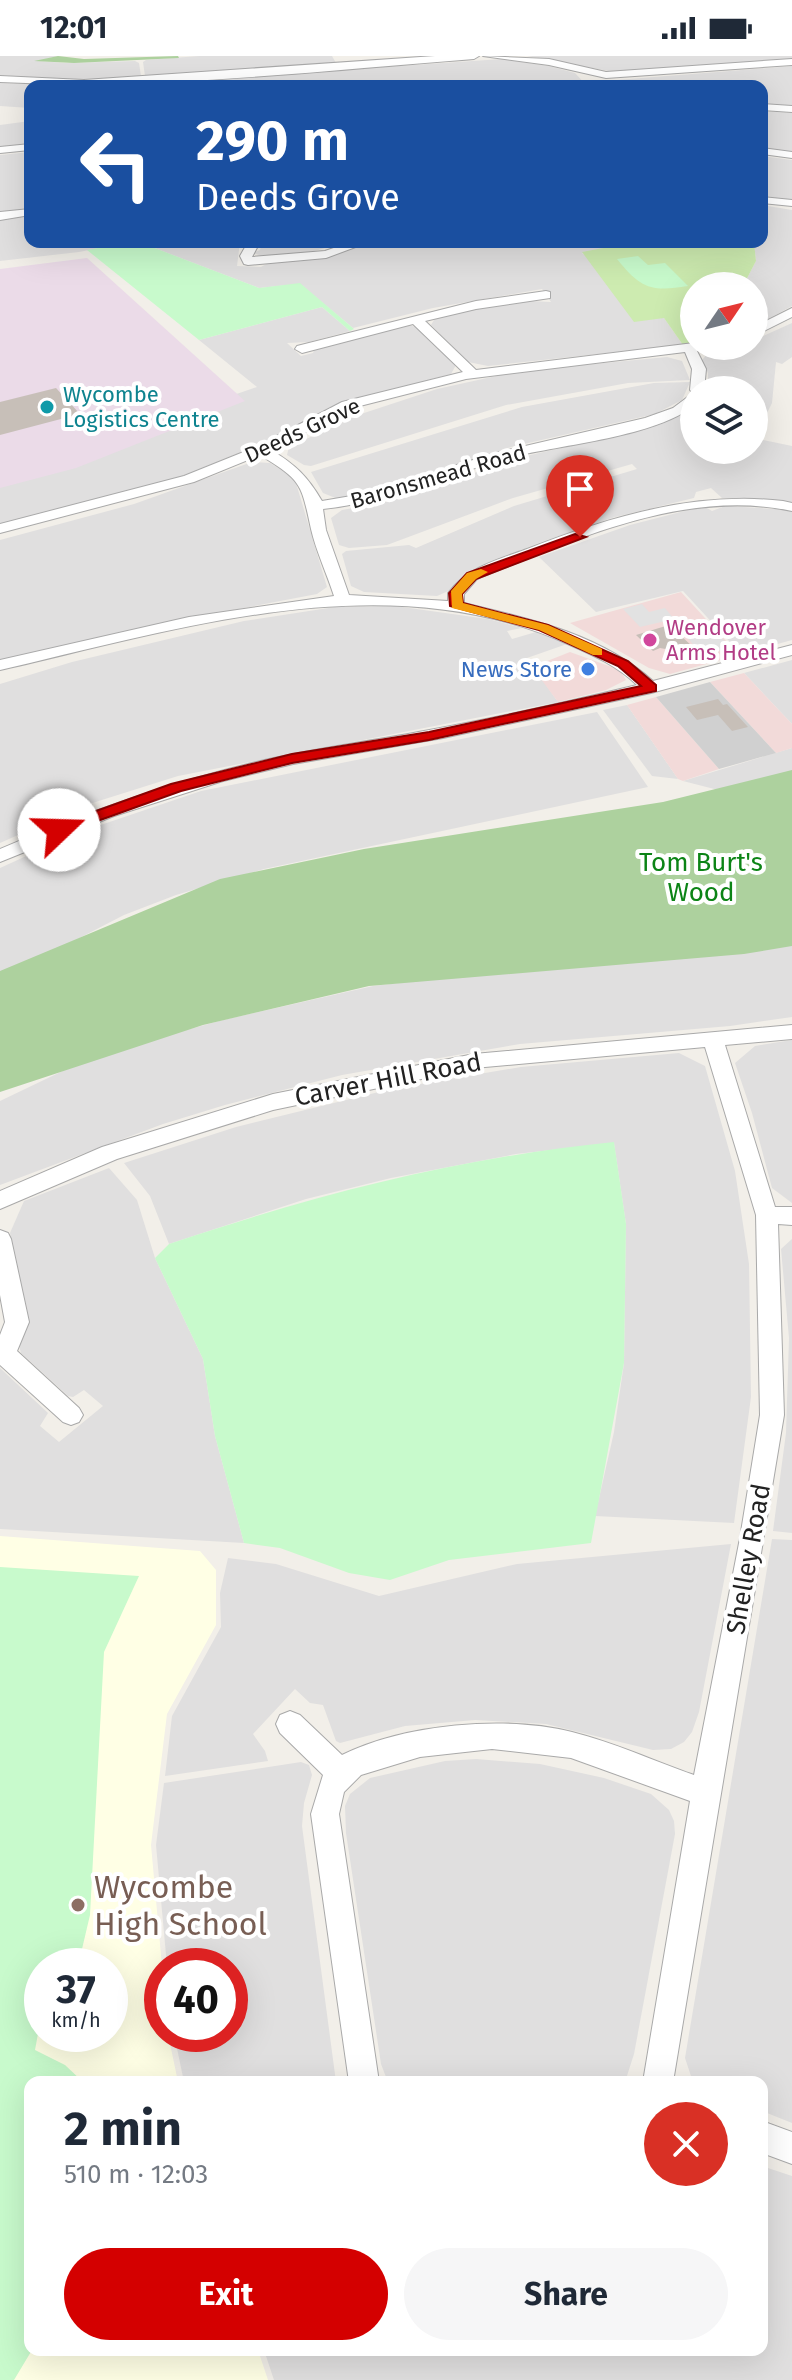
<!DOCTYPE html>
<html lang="en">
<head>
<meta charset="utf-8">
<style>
  body { margin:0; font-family:"Fira Sans",sans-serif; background:#f6f6f7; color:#1f2937; height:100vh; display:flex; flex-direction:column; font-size:30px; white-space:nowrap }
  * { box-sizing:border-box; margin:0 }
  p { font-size:26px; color:#747a83 }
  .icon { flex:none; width:44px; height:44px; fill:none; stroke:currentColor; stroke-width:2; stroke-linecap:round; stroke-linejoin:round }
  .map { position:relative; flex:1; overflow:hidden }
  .drawer { position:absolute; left:24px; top:2020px; width:744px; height:280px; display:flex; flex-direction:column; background:#fff; border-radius:16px; box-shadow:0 8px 32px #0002 }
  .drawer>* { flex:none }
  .banner { position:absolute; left:24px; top:24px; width:744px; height:168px; border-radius:16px; box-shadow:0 8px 32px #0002; background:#1a4fa0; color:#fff; overflow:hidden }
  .needle { width:52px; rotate:55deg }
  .controls { position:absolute; left:680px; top:216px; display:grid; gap:16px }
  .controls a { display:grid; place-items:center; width:88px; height:88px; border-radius:50%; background:#fff; box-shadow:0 8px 32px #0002; font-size:40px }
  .speed { position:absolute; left:24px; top:1892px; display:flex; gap:16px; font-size:40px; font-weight:700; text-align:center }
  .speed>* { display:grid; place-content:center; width:104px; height:104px; border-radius:50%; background:#fff; box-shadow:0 8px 32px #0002; line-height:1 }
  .speed small { font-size:20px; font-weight:400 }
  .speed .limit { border:12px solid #d22; background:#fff; color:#111 }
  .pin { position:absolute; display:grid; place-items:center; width:68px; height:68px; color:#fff; margin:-82px -34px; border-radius:50% 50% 50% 0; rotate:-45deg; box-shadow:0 0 8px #0007 }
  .pin .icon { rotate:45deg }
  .me { position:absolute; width:88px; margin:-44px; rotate:69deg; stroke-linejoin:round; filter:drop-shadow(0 0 6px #0008) }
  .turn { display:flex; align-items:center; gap:28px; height:168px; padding:0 40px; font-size:36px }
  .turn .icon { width:104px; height:104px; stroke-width:2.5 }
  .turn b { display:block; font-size:56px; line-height:68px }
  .round { display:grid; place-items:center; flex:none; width:84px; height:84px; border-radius:42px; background:#f6f6f7 }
  .headline { display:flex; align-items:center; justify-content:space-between; height:136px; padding:0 40px }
  h1 { font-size:48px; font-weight:700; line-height:60px }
  .cta { display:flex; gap:16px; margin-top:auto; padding:16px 40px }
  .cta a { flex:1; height:92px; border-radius:48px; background:#d40000; color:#fff; font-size:32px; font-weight:700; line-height:92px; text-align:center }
  .cta a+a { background:#f6f6f7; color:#1f2937 }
  .status { display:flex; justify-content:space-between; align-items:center; height:56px; padding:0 40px; background:#fff; direction:ltr }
  .status svg { height:22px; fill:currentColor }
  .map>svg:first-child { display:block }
</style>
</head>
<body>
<div class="status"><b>12:01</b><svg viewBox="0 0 49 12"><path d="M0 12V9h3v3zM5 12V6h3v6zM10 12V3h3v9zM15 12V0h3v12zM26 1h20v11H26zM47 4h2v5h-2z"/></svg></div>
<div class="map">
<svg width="792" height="2324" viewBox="0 0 792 2324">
  <rect width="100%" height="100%" fill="#f2efe9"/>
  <g fill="#e0dfdf">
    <polygon points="0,0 58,0 38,5 67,7 135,5 139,7 141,20 79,24 0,20"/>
    <polygon points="199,0 332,0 336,7 145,20 143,6 146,4"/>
    <polygon points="527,0 792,0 792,4 614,16"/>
    <polygon points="502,3 549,10 575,17 587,30 198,30 197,27 207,23"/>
    <polygon points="792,10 792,51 762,49 762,30 607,30 604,25"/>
    <polygon points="172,25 182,30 30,30 30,52 0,50 0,27 82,30"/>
    <polygon points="762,55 792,57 792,98 762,95"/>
    <polygon points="30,65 30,89 0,92 0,69"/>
    <polygon points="30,96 30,153 0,156 0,99"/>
    <polygon points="762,100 792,104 792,144 762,142"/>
    <polygon points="762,149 792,154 792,250 754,271 754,230 743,230 756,205 754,186 762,186"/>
    <polygon points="30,158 30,186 130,186 79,196 0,205 0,163"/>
    <polygon points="139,186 240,186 237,210 261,211 270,206 312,202 366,186 635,186 582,197 664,262 683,289 488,310 468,306 431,269 437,259 531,245 551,246 542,233 433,252 353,272 300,228 259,232"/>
    <polygon points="262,186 346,186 304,198 262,200 253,197 260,194"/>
    <polygon points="322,251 350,275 309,286 287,287 301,300 313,297 315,291 400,268 418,271 456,309 451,318 403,331 180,421 0,468 0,420 257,331 199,284"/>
    <polygon points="792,267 792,301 782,308 776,306 772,347 765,361 754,369 754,334 708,334 708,317 702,304 709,296 734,290 754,290 754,284"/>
    <polygon points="667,301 682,305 690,324 628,327 506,349 311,410 304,409 287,399 289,391 358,359 437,333 519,315"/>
    <polygon points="690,326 682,344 655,358 511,391 373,437 338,443 323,437 311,416 522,351 654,327"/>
    <polygon points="691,355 694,357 694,394 754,394 754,382 792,390 792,447 722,442 711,432 696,436 694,442 615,461 544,485 476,512 461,522 453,533 437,540 364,536 351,530 342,498 346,495 409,489 416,492 514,450 637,413 632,408 513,442 387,489 349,492 339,489 331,462 342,454 382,447 526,400 644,373"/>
    <polygon points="252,406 270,407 288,418 296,427 327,531 317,538 192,562 0,613 0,484 134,448"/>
    <polygon points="704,450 712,455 725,450 792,454 792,584 741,598 683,535 596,556 539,501 630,469"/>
    <polygon points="395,550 488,563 522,572 507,575 512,583 536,576 567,588 527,602 558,646 178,720 86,749 0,787 0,628 72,606 244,565 335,551"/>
    <polygon points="792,604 792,668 744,617"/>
    <polygon points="627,649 678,723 652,720 603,654"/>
    <polygon points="597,656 648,731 264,813 176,839 124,859 0,923 0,812 77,777 201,735"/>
    <polygon points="792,692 792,719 722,735 683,725"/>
    <polygon points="792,880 792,961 730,970 520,988 342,1019 225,1049 163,1068 0,1129 0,1045 71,1011 83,1002 223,964 373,930"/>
    <polygon points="792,984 792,1147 772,1132 752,1057 735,1007 755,990"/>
    <polygon points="679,997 705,1010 735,1115 749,1208 751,1341 734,1467 595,1460 614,1376 624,1307 626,1168 614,1087 516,1098 391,1122 306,1143 169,1188 150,1140 124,1107 236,1071 391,1033 521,1011"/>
    <polygon points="109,1112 137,1144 155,1202 203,1303 215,1380 244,1487 0,1473 0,1312 48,1357 40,1370 59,1386 103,1350 84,1334 73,1341 68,1340 21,1297 18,1286 27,1260 10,1177 24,1145"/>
    <polygon points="792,1183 792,1477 773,1475 786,1377 789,1282 781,1193"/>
    <polygon points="772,1483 792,1484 792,2067 762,2055 762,2026 693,2026 685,2002"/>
    <polygon points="731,1488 699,1656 692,1676 684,1686 671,1693 653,1694 546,1668 475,1664 405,1670 340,1687 336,1685 323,1649 310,1647 295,1633 253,1678 265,1695 268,1705 165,1720 172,1660 221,1571 220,1537 228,1502 276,1508 379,1540 517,1508"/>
    <polygon points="476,1703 540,1708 604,1722 651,1738 669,1754 674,1765 675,1778 634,1998 625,2026 392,2026 386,2021 381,2008 346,1777 345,1750 350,1738 370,1722 445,1705"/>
    <polygon points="301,1706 309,1709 312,1719 304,1747 302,1770 336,2026 184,2026 174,1978 230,1978 230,1910 167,1910 156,1789 164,1727"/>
    <polygon points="762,2110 792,2120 792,2324 274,2324 264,2294 762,2294"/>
  </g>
  <g fill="#f2dad9">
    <polygon points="681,536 739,599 670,618 649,612 570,567"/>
    <polygon points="570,596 620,614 626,624 606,634 558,646 532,611"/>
    <polygon points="744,617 792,668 792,692 776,697 710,626"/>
    <polygon points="656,641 719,713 683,725 678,723 627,649"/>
  </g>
  <polygon fill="#ebdbe8" points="87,202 245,345 76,412 0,432 0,213"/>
  <path fill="#ffffe5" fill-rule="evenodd" d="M0,1480L200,1495L216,1514V1569L167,1658L151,1789L162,1910V1978H168L178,2026H30V2294H258L268,2324H0ZM42,1910H110V1978H42Z"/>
  <polygon fill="#d0d0d0" points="710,626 776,697 719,713 656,641"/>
  <polygon fill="#cdebb0" points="635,186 754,186 756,205 743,230 694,230 694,288 683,289 664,262 634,266 582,196"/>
  <g fill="#add19e">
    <polygon points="58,0 84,3 178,0 179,2 74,7 34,5"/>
    <polygon points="792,714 792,890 744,898 369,930 203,969 0,1036 0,915 220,823 364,793 663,746"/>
  </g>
  <g fill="#c8facc">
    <polygon points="130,186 139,186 259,232 300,227 354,273 350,275 322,251 199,284 87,194"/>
    <path d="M638,200L648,209L665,207L688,230C652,236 641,233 617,203Z"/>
    <path d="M614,1086L626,1168L624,1307L591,1487L449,1504L390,1524L349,1517L280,1492L244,1487L215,1380L203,1303L155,1202L169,1188C318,1138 457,1102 614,1086Z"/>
    <polygon points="0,1511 139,1520 104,1596 90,1859 78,1910 42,1910 42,1956 35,1994 65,2009 83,2026 30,2026 30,2294 32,2294 14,2324 0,2324"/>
  </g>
  <g fill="#e2e2e2">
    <polygon points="642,548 649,556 665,552 674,563 640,571 623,553"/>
    <polygon points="713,572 731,592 702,599 685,579"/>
  </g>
  <g fill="#c7bfb8">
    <polygon points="56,332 80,358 0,379 0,346"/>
    <polygon points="669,569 703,600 660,592 653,595 636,579"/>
    <polygon points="718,643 723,649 727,648 748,671 732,675 718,659 697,664 686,651"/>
  </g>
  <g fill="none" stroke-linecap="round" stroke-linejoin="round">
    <g stroke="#a9a9a9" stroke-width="2">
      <g id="minor">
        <path d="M435,0H479L474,3C316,15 158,34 0,26V20L84,24Z"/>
        <polygon points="483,0 549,3 606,16 792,3 792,9 606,22 549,9"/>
        <polygon points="762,48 792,50 792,56 762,54"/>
        <polygon points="30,88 30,94 0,97 0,91"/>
        <polygon points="762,92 792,96 792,102 762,98"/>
        <polygon points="762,141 792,144 792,150 762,147"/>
        <polygon points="30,153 30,159 0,164 0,156"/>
        <polygon points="248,186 260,186 252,201 325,195 351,186 369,186 326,202 248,209 244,208 240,200"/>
        <path d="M546,235L550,236V242L476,253L425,265L476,314L694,287V290H712L697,295L706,313L704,334H694V349C659,380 560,389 512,401C449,418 389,446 323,453L326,474L349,539L448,545V537C468,511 497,504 527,493C609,461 694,435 783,445L792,447V455C685,432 574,484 477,523L464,538V547C531,563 600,578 653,625L792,589V599L651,637L443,682L293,708L223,725L114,760L0,806V793C82,758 165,728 252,707C309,693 367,686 424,675C496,662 567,646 637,629C617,610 595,600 570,589C389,506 183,572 0,614V604L189,561L334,540C327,518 316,495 311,473C301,427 302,425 260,399L194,426L0,477V468L184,420L256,391L342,346L463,316L413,268L302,297L295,293L297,290L476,245ZM685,296L692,313L690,334L693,337L673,352L645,362L499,396L363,438L322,445C308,421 295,408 271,394L352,352L466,323Z"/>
        <polygon points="792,252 792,261 754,280 754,271"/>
        <path d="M792,969V983L725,989L775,1151H792V1169L778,1168L784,1359L673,2026H643L690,1745L571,1702L492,1693L420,1701L361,1719L344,1736L339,1758L379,2026H349L311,1758L323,1719L280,1677L276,1668L280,1659L290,1655L300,1659L342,1699C405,1668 505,1659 572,1676C613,1686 654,1705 694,1719L740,1482L760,1359L756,1159L705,991L474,1012L273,1054L117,1103L0,1153V1135L102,1091L273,1038L474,998Z"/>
        <polygon points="0,1174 8,1177 11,1183 29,1266 17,1295 79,1352 83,1359 79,1366 71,1369 63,1366 0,1309 0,1279 5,1266 0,1239"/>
        <polygon points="762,2065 792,2076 792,2108 762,2097"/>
      </g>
    </g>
    <use href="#minor" fill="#fff" fill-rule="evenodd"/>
  </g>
  <polygon fill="#d40000" stroke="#8a0000" stroke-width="2" points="575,478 586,481 476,523 462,538 463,547 548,569 628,605 656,629 656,635 429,684 292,707 181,735 64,777 59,779 51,774 54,770 171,728 292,698 429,676 641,630 618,610 539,574 450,550 449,537 467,517"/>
  <polygon fill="#f59e0b" points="481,513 488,516 476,523 462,538 463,547 548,569 602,593 602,599 593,599 539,574 452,552 451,535 467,517"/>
  <circle fill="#0f9aa8" stroke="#fff" stroke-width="3" cx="47" cy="351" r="8"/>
  <circle fill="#d1479c" stroke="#fff" stroke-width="3" cx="650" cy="584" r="8"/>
  <circle fill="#3f7fe0" stroke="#fff" stroke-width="3" cx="588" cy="613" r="8"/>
  <circle fill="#8d6e63" stroke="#fff" stroke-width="3" cx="78" cy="1849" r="8"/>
  <g text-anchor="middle" stroke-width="8" stroke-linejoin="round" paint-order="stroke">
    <g font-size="22" fill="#0d838f" stroke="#fff" text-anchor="start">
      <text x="63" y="346">Wycombe<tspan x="63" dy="25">Logistics Centre</tspan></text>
    </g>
    <g font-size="22" fill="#222" stroke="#fff">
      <text transform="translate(302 374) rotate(-25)" y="8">Deeds Grove</text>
      <text transform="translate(438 420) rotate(-16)" y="8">Baronsmead Road</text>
    </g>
    <g font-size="22" fill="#b23c85" stroke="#fff" text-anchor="start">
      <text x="666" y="579">Wendover<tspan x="666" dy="25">Arms Hotel</tspan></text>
    </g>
    <g font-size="22" fill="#366cbe" stroke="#fff" text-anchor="end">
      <text x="572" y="621">News Store</text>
    </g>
    <g font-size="26" fill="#0c8416" stroke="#fff">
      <text x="701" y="815">Tom Burt's<tspan x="701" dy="30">Wood</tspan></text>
    </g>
    <g font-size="26" fill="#222" stroke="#fff">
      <text transform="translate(388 1023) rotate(-11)" y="9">Carver Hill Road</text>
      <text transform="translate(748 1503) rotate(-80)" y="9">Shelley Road</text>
    </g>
    <g font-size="32" fill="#785e54" stroke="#fff" text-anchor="start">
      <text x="94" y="1842">Wycombe<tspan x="94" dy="37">High School</tspan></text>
    </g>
  </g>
</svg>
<div class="controls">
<a><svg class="needle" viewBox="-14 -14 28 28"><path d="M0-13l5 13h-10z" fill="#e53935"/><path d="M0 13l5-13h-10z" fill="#747a83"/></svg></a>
<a><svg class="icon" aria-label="layers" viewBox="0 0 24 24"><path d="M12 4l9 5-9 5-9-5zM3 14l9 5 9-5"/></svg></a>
</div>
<div class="speed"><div>37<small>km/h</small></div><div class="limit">40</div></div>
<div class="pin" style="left:580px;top:481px;background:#d93025"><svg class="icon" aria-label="arrive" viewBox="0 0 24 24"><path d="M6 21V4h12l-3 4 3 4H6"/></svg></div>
<svg class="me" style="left:59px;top:774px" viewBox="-20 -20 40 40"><circle r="19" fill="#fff"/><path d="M0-13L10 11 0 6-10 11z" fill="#d40000"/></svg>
<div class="banner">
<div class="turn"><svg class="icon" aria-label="left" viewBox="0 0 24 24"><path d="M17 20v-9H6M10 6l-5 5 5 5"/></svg><div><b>290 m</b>Deeds Grove</div></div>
</div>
<section class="drawer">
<div class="headline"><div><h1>2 min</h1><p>510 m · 12:03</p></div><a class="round" style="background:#d93025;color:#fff"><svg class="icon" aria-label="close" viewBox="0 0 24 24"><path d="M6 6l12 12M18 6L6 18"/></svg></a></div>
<div class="cta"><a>Exit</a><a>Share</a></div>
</section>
</div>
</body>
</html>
